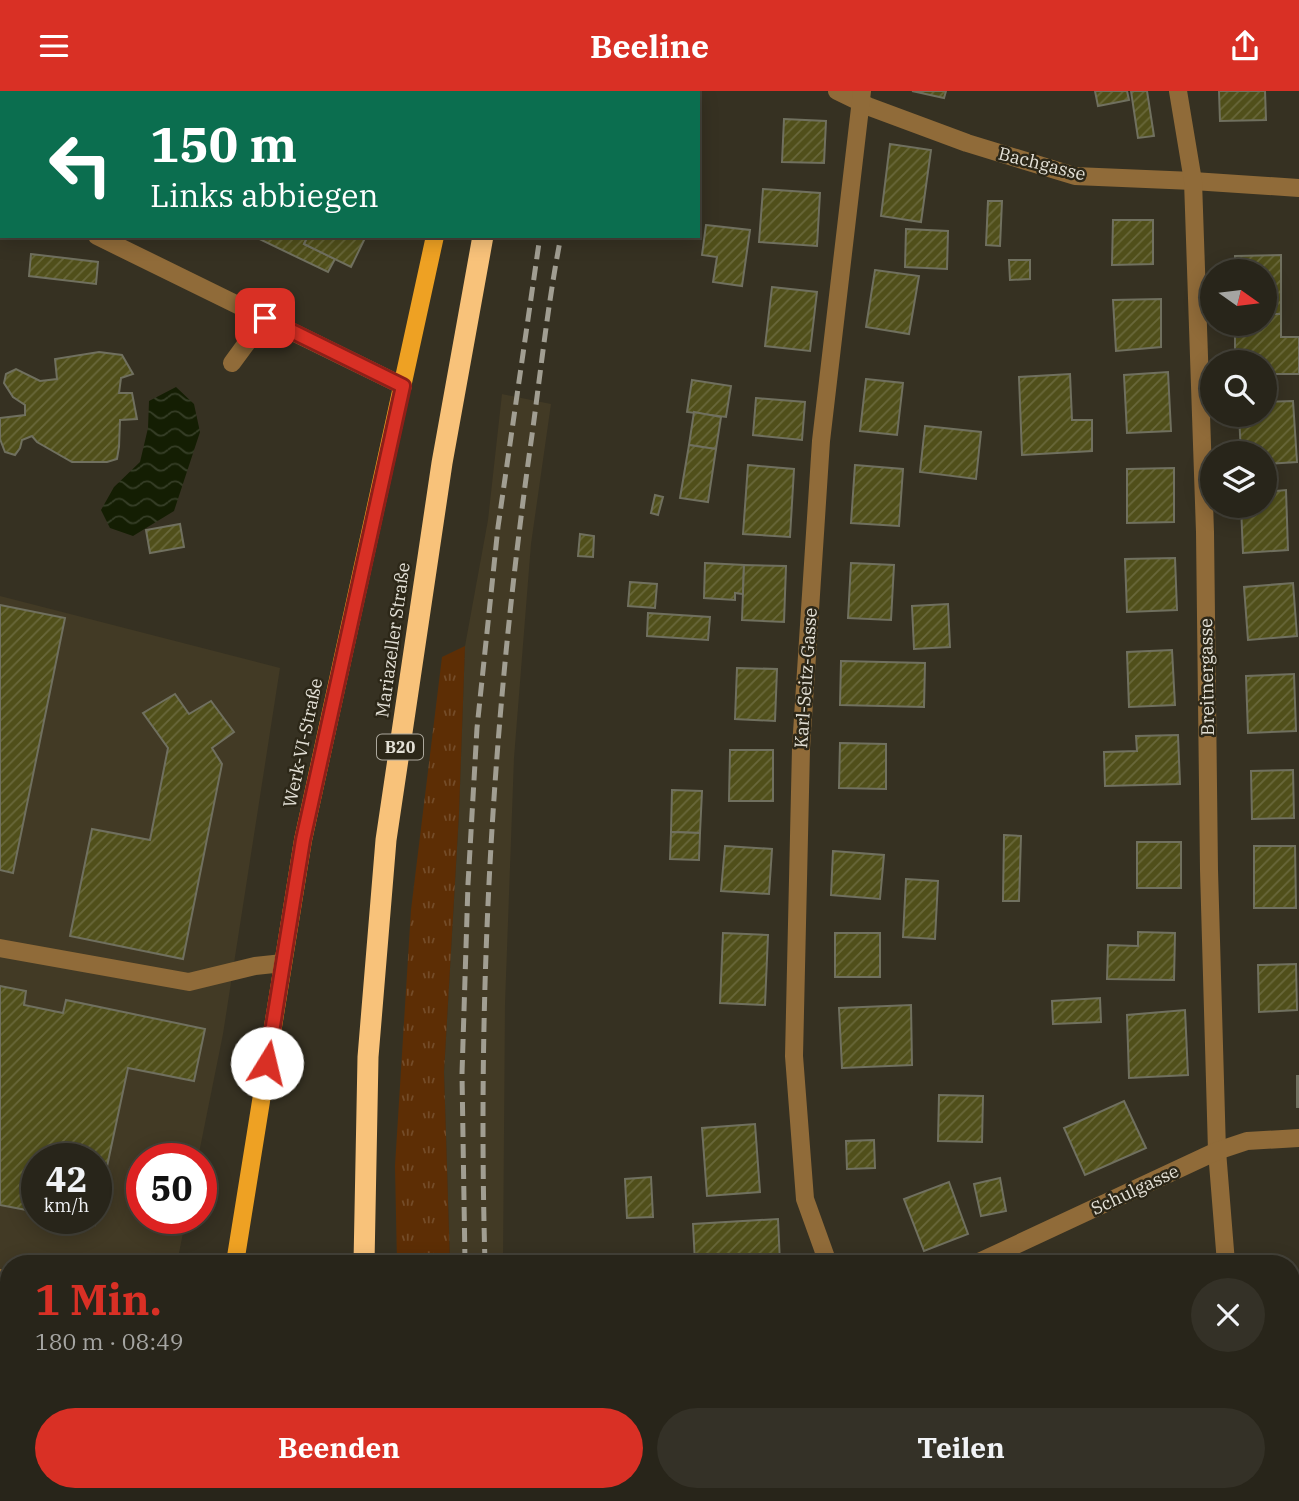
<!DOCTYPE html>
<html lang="de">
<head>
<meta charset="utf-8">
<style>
  body { margin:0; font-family:"IBM Plex Serif",serif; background:#343127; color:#f1f3f6; height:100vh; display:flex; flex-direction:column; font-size:26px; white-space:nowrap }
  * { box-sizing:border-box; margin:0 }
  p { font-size:23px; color:#a5a5a2 }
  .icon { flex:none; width:38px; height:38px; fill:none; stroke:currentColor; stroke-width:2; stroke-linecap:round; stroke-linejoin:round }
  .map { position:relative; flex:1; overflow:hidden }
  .drawer { position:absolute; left:0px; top:1164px; width:1300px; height:247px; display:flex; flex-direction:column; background:#28251a; border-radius:28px 28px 0 0; box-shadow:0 4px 18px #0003,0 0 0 2px #444239 }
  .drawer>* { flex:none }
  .banner { position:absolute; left:0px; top:0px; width:700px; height:147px; box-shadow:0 4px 18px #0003,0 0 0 2px #444239; background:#0b6e4f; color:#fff; overflow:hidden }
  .needle { width:46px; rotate:104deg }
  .controls { position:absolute; left:1200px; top:168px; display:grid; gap:14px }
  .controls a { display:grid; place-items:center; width:77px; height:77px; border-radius:50%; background:#28251a; box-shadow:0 4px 18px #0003,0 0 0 2px #444239; font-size:35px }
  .speed { position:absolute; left:21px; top:1052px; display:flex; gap:14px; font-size:35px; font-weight:700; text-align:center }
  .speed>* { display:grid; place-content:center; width:91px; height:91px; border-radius:50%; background:#28251a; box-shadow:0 4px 18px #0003,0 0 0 2px #444239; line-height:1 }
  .speed small { font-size:18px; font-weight:400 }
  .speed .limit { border:10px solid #d22; background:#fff; color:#111 }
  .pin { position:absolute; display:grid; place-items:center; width:60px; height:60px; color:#fff; margin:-30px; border-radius:14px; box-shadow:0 4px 10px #0006 }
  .me { position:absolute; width:77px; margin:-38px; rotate:9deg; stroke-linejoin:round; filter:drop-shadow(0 0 5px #0008) }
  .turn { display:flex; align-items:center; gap:24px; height:147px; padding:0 35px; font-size:32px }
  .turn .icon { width:91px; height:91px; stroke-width:2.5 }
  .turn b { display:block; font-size:49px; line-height:60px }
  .round { display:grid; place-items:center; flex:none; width:74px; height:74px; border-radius:37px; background:#343127 }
  .headline { display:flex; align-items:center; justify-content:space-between; height:119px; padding:0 35px }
  h1 { font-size:42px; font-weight:700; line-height:52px; color:#d93025 }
  .button { display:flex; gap:14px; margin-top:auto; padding:14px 35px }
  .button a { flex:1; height:80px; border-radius:42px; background:#d93025; color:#fff; font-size:28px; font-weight:700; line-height:80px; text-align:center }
  .button a+a { background:#343127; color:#f1f3f6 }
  header { display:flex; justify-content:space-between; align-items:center; height:91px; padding:0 35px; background:#d93025; color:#fff; font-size:32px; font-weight:700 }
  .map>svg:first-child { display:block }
</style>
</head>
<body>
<header><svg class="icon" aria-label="menu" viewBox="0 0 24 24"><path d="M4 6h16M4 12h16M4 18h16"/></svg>Beeline<svg class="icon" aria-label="share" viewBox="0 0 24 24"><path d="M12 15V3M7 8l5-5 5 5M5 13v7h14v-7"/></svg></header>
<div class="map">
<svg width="1299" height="1410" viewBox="0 0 1299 1410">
  <defs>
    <pattern id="grass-tufts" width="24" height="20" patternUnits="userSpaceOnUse" patternTransform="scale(1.75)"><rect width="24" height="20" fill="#5d2e05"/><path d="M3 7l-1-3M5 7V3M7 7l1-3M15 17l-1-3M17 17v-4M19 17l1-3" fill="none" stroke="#744c29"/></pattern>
    <pattern id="water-waves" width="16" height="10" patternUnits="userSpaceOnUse" patternTransform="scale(1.75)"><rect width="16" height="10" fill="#141e03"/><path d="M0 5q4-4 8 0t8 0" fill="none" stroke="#363e27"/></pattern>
    <pattern id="building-hatch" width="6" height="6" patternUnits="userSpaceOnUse" patternTransform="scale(1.75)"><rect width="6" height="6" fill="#504f1a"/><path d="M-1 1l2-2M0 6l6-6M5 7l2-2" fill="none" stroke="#69683b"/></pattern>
  </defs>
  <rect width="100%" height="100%" fill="#363122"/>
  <g fill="#423a25" fill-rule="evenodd">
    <polygon points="502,303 551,313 531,453 514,667 505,913 503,1172 450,1172 444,981 459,722 465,555 488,429"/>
    <path d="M0,505L280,577L223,943L198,1067L142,1068V1127H186L177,1172H9V1402H307L308,1410H0ZM37,1068H96V1127H37Z"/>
    <polygon points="464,1402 518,1402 519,1410 465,1410"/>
  </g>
  <g fill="url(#grass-tufts)">
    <polygon points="465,555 459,722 444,981 450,1172 397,1172 395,1075 411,819 442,566"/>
    <polygon points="405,1402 464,1402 465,1410 405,1410"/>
  </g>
  <polygon fill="url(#water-waves)" points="176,296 194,313 200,341 174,420 133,445 110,437 101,419 114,396 140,371 148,337 149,310"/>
  <g fill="url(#building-hatch)" stroke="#70705f" stroke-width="2">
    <polygon points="912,0 946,0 944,7"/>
    <polygon points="1095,0 1127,0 1129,9 1098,15"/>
    <polygon points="1131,0 1147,0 1154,45 1138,47"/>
    <polygon points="1219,0 1265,0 1266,29 1220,30"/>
    <polygon points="784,28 826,30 824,72 782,71"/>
    <polygon points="890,53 931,59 921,131 881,125"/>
    <polygon points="763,98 820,102 817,155 759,151"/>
    <polygon points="988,110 1002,110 1000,155 986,154"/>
    <polygon points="1113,129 1153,129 1153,173 1112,174"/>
    <polygon points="706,134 750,139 742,195 713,191 717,166 702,164"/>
    <polygon points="906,138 948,140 947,178 905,176"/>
    <polygon points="253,145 308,145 304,153 335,168 328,181"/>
    <polygon points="308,145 366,145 351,176 304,153"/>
    <polygon points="31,163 98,171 96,193 29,185"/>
    <polygon points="1281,164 1281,223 1265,223 1265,180 1235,180 1235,165"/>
    <polygon points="1009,169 1030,169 1030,188 1010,189"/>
    <polygon points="875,179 919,185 909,243 866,236"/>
    <polygon points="772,196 817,201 810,260 765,255"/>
    <polygon points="1161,208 1161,256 1116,260 1113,209"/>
    <polygon points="1265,223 1281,223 1281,246 1299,246 1299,283 1265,283 1265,271 1235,271 1235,233 1265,233"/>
    <polygon points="99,261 122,264 133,283 121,287 119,302 132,302 137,328 120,329 119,356 117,368 107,371 72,371 37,351 32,345 22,349 20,357 15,364 5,361 0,348 0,327 25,324 25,314 13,306 4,292 6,283 16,278 40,290 57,288 55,268"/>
    <polygon points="1168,281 1171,340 1127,342 1124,284"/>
    <polygon points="1070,283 1072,329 1092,329 1092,360 1022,364 1019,286"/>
    <polygon points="866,288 903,292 897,344 860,340"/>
    <polygon points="692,289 731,295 726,326 687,321"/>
    <polygon points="756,307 805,311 802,349 753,344"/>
    <polygon points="1293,310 1297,371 1265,373 1265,362 1241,362 1239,324 1265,324 1265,311"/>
    <polygon points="694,321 721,326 716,358 689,354"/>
    <polygon points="925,335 981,341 976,388 920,381"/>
    <polygon points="689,354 716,358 708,411 680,407"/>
    <polygon points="748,374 794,378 790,446 743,443"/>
    <polygon points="855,374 903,378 899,435 851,432"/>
    <polygon points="1174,377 1174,431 1127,432 1127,378"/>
    <polygon points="1286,399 1288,459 1243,462 1241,415 1265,415 1265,401"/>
    <polygon points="655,404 663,406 658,424 651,422"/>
    <polygon points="180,433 184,456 150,462 146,439"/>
    <polygon points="580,443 594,445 593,466 578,465"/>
    <polygon points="1175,467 1177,519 1127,521 1125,468"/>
    <polygon points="705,472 744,474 743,503 735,502 735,509 704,507"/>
    <polygon points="851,472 894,474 891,529 848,527"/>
    <polygon points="744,474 786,475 784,531 742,529"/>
    <polygon points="630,491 657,493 655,517 628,515"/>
    <polygon points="1293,492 1297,545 1248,549 1244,496"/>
    <polygon points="948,513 950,556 914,558 912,515"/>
    <polygon points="0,514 65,527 13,782 0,779"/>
    <polygon points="648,522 710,526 708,549 647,545"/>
    <polygon points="1172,559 1175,614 1129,616 1127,561"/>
    <polygon points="841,570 925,572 924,616 840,614"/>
    <polygon points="737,577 777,578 775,630 735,628"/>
    <polygon points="1294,583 1296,640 1248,642 1246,585"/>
    <polygon points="175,603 189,623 211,610 234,641 212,657 222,673 183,868 70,845 92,738 150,749 168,657 143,622"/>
    <polygon points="1178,644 1180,693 1105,695 1104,661 1137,660 1136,645"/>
    <polygon points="840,652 886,653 886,698 839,697"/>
    <polygon points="730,659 773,659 773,710 729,710"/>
    <polygon points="1293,679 1294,727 1252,728 1251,680"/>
    <polygon points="672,699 702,700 700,742 671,741"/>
    <polygon points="671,741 700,742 699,769 670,768"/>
    <polygon points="1004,744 1021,745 1019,810 1003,810"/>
    <rect x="1137" y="751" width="44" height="46"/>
    <polygon points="725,755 772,758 769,803 721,800"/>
    <polygon points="1254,755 1295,755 1296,817 1254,817"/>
    <polygon points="833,760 884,764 880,808 831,804"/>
    <polygon points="906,788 938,790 935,848 903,846"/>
    <polygon points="1138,841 1175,842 1174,889 1107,888 1108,854 1138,855"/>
    <polygon points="723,842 768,844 765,914 720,912"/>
    <rect x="835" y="842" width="45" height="44"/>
    <polygon points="1296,873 1297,919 1259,921 1258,874"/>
    <polygon points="0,895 26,900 24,914 63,922 66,909 205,938 194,990 128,977 96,1127 96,1068 37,1068 37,1121 0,1114"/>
    <polygon points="1100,907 1101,931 1053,933 1052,910"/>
    <polygon points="911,914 912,974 842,977 839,917"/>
    <polygon points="1185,919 1188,984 1129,987 1127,924"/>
    <rect x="1297" y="985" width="2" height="31"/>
    <polygon points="939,1004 983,1005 982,1051 938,1050"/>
    <polygon points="1124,1010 1146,1057 1085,1084 1064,1037"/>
    <polygon points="755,1033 760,1101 707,1105 702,1037"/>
    <polygon points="874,1049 875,1077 847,1078 846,1050"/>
    <polygon points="651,1086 653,1126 627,1127 625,1088"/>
    <polygon points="1000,1087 1006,1120 981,1125 974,1093"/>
    <polygon points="949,1091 968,1143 924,1160 904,1108"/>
    <polygon points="63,1127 96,1127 95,1134"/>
    <polygon points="778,1128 780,1172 695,1172 693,1133"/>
    <polygon points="1299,1364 1299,1382 1292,1383 1292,1365"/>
  </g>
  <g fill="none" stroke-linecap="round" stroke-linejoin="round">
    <g stroke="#906b39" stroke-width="18">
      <polyline points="837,0 870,16 967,52 1075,85 1193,90 1299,97"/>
      <polyline points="1178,0 1193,90 1205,441 1209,779 1217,1060 1226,1172"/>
      <polyline points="118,2 119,0"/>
      <polyline points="0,98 2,99"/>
      <polyline points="97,145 403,295"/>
      <polyline points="232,272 265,227"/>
      <polyline points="0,857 189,891 255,875 283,872"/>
      <polyline points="828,1172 805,1108 794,965 801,657 821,350 862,0"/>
      <polyline points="977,1172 1217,1060 1247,1050 1299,1047"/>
      <polyline points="0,1187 9,1189"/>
      <polyline points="913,1402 916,1410"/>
      <polyline points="1246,1402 1247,1410"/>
    </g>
    <g stroke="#eea123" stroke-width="18">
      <polyline points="465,2 466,0"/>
      <polyline points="235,1172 303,749 435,145"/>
      <polyline points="177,1410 179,1402"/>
    </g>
    <g stroke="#f8c27a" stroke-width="21">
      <polyline points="511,2 512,0"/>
      <polyline points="364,1172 368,966 386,749 442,372 483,145"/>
      <polyline points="367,1402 367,1410"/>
    </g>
    <g stroke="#a19e92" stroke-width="5" stroke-dasharray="14 7" stroke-linecap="butt">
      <polyline points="570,2 571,0"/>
      <polyline points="590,2 590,0"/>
      <polyline points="465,1172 462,983 468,793 477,637 498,436 540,145"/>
      <path d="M485,1172C477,895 493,619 532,344C541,278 548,211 561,145"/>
      <polyline points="477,1402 478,1410"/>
      <polyline points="496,1402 497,1410"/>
    </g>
  </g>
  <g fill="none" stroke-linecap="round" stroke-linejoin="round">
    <g stroke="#8d1f18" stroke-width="18">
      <polyline id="route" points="265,227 403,295 303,749 267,972"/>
    </g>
    <use href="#route" stroke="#d93025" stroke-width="12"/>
  </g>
  <g text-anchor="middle" stroke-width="5" stroke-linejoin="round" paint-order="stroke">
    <rect fill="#2c2718" stroke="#aca89d" stroke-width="2" x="377" y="643.5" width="46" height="25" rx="5"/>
    <g font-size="16" font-weight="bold" fill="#e3e0d6">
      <text x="400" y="662">B20</text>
    </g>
    <g font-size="18" fill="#e3e0d6" stroke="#2c2718">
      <text transform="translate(1042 73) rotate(14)" y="6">Bachgasse</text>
      <text transform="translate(393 549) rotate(-82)" y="6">Mariazeller Straße</text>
      <text transform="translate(1207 586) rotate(-91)" y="6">Breitnergasse</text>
      <text transform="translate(806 587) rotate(-86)" y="6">Karl-Seitz-Gasse</text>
      <text transform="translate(303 652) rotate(-78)" y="6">Werk-VI-Straße</text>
      <text transform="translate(1135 1099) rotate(-25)" y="6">Schulgasse</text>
    </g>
  </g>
</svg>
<div class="controls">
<a><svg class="needle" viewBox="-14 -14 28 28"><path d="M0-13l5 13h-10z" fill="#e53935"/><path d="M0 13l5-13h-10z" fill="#a5a5a2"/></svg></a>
<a><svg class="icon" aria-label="search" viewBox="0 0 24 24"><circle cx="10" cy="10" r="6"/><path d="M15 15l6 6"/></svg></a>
<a><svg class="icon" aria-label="layers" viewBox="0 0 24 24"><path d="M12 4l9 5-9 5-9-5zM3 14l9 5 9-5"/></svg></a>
</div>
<div class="speed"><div>42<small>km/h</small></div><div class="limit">50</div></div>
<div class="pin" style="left:265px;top:227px;background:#d93025"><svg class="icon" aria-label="arrive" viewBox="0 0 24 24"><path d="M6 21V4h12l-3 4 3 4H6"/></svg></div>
<svg class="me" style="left:267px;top:972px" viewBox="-20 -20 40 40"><circle r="19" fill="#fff"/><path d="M0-13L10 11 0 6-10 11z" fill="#d93025"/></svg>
<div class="banner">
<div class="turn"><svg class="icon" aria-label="left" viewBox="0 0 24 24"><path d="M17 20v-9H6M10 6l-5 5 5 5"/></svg><div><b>150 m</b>Links abbiegen</div></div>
</div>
<section class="drawer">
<div class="headline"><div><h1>1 Min.</h1><p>180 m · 08:49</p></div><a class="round"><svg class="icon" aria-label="close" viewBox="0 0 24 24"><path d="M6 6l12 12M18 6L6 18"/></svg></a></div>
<div class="button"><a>Beenden</a><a>Teilen</a></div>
</section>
</div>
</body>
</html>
